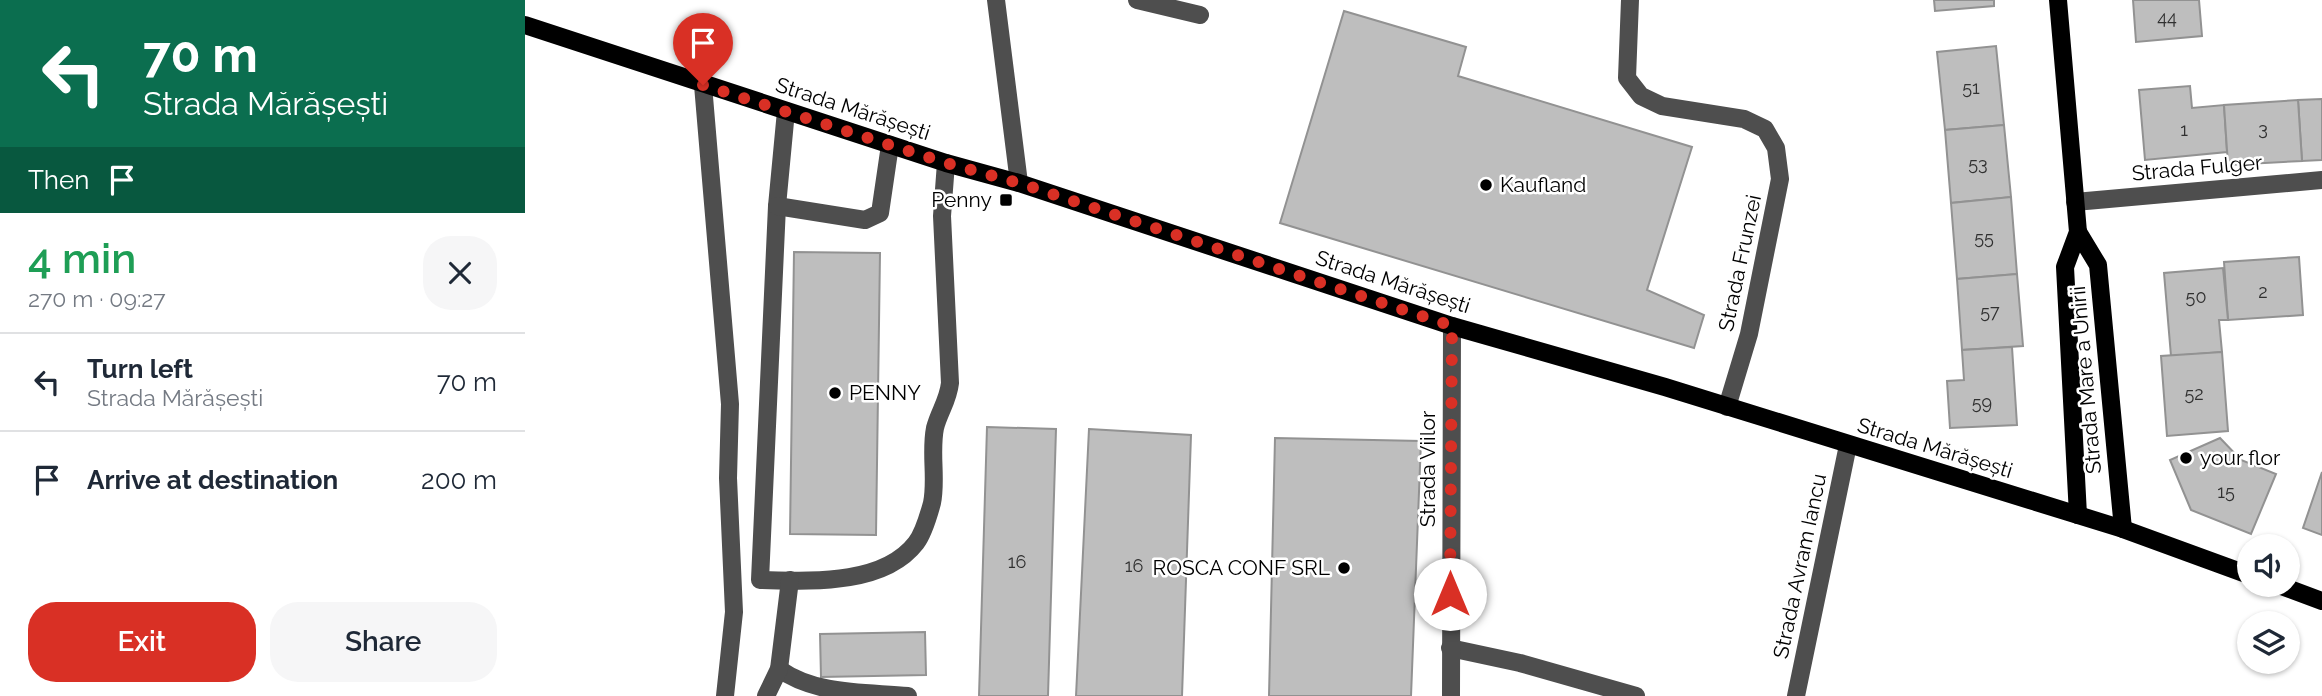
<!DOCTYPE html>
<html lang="en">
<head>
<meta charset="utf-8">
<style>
  body { margin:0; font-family:Raleway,sans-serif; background:#f6f6f7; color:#1f2937; height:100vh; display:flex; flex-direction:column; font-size:26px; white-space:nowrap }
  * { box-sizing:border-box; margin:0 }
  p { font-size:23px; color:#747a83 }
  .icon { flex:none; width:38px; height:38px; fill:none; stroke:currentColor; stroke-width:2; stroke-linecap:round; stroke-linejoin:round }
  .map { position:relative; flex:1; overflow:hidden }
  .side { display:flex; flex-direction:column; background:#fff; width:525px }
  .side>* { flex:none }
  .banner { background:#0b6e4f; color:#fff; overflow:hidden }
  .tools { position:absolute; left:1712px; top:534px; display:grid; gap:14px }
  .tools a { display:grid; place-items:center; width:63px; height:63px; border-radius:50%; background:#fff; box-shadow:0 2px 5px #0004; font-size:35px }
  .pin { position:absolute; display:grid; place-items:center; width:60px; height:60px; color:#fff; margin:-72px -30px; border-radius:50% 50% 50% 0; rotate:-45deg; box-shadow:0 0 7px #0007 }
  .pin .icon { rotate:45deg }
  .me { position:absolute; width:77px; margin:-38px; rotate:0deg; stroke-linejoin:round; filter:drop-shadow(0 0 5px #0008) }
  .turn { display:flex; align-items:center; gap:24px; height:147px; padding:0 28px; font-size:32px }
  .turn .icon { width:91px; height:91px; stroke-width:2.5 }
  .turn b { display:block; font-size:49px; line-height:60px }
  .then { display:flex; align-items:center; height:66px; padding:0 28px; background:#0003; gap:14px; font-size:26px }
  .round { display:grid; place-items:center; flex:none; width:74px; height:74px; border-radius:28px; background:#f6f6f7 }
  .head { display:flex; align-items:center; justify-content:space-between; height:119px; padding:0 28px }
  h1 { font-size:42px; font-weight:600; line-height:52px; color:#1e9e55 }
  .primary-button { display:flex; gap:14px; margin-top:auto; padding:14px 28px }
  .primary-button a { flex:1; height:80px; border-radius:28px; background:#d93025; color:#fff; font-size:28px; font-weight:600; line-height:80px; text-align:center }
  .primary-button a+a { background:#f6f6f7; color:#1f2937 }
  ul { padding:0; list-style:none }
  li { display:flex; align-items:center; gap:21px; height:98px; padding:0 28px; border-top:2px solid #e0e1e3 }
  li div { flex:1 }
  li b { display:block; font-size:26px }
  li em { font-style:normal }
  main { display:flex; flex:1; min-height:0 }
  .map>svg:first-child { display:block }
</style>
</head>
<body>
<main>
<section class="side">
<div class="banner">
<div class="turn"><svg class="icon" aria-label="left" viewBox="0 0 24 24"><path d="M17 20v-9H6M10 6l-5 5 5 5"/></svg><div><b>70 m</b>Strada Mărășești</div></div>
<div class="then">Then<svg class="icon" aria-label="arrive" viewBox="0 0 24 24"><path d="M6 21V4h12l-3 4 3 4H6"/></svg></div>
</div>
<div class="head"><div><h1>4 min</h1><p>270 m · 09:27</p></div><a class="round"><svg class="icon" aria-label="close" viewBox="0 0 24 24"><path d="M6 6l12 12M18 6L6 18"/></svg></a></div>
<ul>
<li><svg class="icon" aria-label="left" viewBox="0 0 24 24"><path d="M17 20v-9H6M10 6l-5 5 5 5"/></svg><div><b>Turn left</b><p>Strada Mărășești</p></div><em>70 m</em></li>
<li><svg class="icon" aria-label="arrive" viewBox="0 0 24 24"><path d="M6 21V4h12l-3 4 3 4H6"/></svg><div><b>Arrive at destination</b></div><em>200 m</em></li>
</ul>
<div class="primary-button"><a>Exit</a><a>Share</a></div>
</section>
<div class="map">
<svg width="1797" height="696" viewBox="0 0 1797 696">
  <rect width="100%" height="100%" fill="#fff"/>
  <g fill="#bebebe" stroke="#929292" stroke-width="2">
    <polygon points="1409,0 1469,0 1469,6 1410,11"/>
    <polygon points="1608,0 1674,0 1677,36 1611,42"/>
    <polygon points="819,11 941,47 933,76 1167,147 1122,290 1179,315 1169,348 755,223"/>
    <polygon points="1471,46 1479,125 1420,130 1412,52"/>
    <polygon points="1665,86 1667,108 1699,105 1702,152 1620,160 1614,90"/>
    <polygon points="1797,99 1797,160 1777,161 1773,100"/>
    <polygon points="1773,100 1777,161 1703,165 1699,105"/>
    <polygon points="1479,125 1486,197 1426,203 1420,130"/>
    <polygon points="1486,197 1492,274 1432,279 1426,203"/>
    <polygon points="269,252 355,253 351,535 265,534"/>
    <polygon points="1774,257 1778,315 1703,320 1699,262"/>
    <polygon points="1698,268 1703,320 1694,320 1697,352 1646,356 1639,273"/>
    <polygon points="1492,274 1498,346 1437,350 1432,279"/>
    <polygon points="1487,347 1492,425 1425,428 1422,381 1439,380 1437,350"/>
    <polygon points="1697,352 1703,431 1642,436 1636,356"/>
    <polygon points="462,427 531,429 523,696 454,696"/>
    <polygon points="564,429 666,435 657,696 551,696"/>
    <polygon points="750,438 896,441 886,696 744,696"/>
    <polygon points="1695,438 1716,460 1751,474 1726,534 1666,510 1645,460"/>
    <polygon points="1797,472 1797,535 1778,528"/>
    <polygon points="400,632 401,675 296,677 295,634"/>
  </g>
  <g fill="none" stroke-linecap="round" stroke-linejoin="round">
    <g stroke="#4e4e4e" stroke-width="18">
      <polyline points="471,0 494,183"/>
      <polyline points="612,0 675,15"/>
      <polyline points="1105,0 1102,78 1116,96 1137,106 1219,119 1240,129 1251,148 1255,179 1224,334 1202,407"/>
      <polyline points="178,85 205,404 203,478 209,612 200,696"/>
      <path d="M261,111L252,206L235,580C283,581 358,586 391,543C398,534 404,514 407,503C412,479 405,453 410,428C414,412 423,401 425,383L417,216L421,163"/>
      <polyline points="1550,202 1797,180"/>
      <polyline points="252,206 340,220 355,213 365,145"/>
      <polyline points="925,648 995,663 1111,696"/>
      <path d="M254,669C291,695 339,692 383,696"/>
      <polyline points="241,696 254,669 265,580"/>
      <polyline points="926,696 927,326"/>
      <polyline points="1271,696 1323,445"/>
    </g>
    <g stroke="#000" stroke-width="18">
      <polyline points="1533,0 1553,232 1540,267 1553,515"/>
      <polyline points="0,25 421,163 494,183 927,326 1140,387 1598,529 1724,575"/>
      <polyline points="1553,232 1573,265 1598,529"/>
      <polyline points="1751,584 1797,601"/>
    </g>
  </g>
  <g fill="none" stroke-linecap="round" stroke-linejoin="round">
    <polyline stroke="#d93025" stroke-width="12" stroke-dasharray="0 21.6" points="178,85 421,163 494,183 927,326 925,594"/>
  </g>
  <g fill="#000" stroke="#fff" stroke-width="2.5">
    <circle cx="961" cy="185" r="7"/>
    <rect x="474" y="193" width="14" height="14" rx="3.5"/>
    <circle cx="310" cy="393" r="7"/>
    <circle cx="1661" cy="458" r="7"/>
    <circle cx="819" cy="568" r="7"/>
  </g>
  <g text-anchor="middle" stroke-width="5" stroke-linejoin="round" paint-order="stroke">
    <g font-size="18" fill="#303030">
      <text x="1642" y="24">44</text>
      <text x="1446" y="94">51</text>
      <text x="1738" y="135">3</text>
      <text x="1659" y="136">1</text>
      <text x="1453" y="170">53</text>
      <text x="1459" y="244">55</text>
      <text x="1738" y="298">2</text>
      <text x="1671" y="303">50</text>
      <text x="1465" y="318">57</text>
      <text x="1669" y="400">52</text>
      <text x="1457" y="409">59</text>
      <text x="1701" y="498">15</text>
      <text x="492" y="568">16</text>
      <text x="609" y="572">16</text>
    </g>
    <g font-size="21" fill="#000" stroke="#fff">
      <text transform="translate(328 109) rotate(18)" y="7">Strada Mărășești</text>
      <text transform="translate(1672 168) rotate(-5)" y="7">Strada Fulger</text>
      <text transform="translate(1215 263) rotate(-78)" y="7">Strada Frunzei</text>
      <text transform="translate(868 282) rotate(18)" y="7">Strada Mărășești</text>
      <text transform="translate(1561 380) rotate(-95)" y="7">Strada Mare a Unirii</text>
      <text transform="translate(1410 448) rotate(17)" y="7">Strada Mărășești</text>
      <text transform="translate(903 469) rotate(-90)" y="7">Strada Viilor</text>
      <text transform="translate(1275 566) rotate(-78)" y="7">Strada Avram Iancu</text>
    </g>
    <g font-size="21" fill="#000" stroke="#fff" text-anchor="start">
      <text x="975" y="192">Kaufland</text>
      <text x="467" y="207" text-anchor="end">Penny</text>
      <text x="324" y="400">PENNY</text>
      <text x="1675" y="465">your flor</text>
      <text x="805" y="575" text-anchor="end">ROSCA CONF SRL</text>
    </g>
  </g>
</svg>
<div class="tools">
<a><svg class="icon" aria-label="sound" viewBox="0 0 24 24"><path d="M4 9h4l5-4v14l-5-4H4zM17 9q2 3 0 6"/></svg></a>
<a><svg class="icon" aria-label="layers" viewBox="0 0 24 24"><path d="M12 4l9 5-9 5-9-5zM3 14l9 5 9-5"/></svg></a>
</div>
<div class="pin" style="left:178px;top:85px;background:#d93025"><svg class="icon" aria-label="arrive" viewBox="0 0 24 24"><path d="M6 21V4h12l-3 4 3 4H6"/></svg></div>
<svg class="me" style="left:925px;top:594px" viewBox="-20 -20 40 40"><circle r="19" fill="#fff"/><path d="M0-13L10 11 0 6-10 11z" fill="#d93025"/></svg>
</div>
</main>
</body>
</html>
